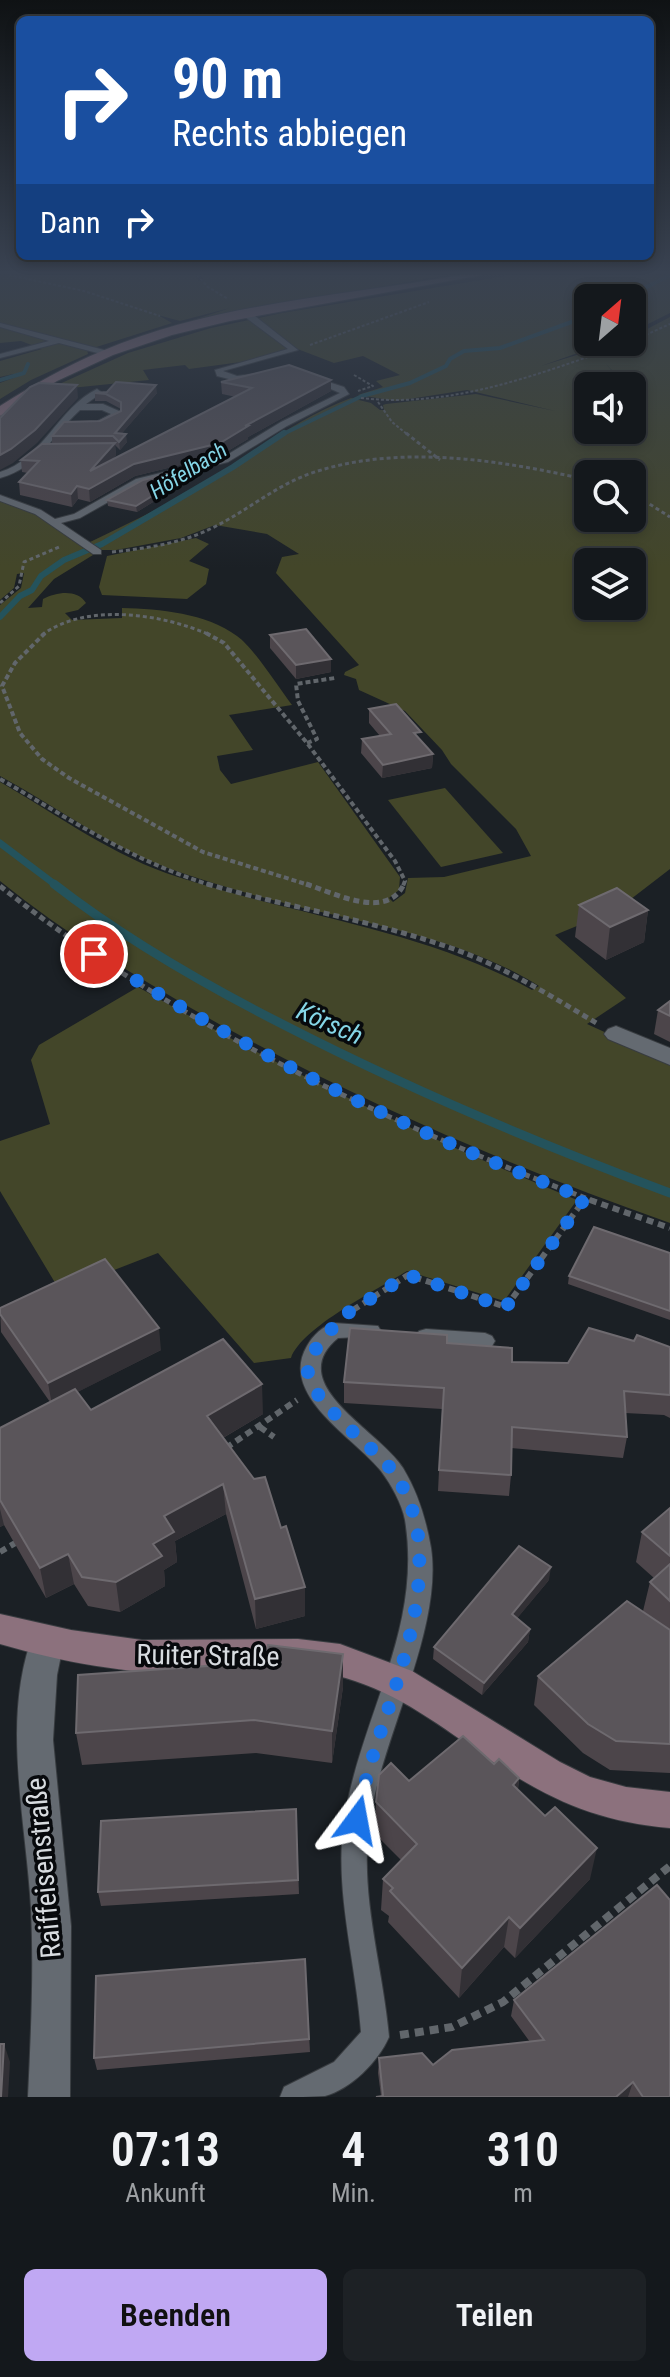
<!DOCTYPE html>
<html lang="de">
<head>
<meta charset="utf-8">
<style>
  body { margin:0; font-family:"Roboto Condensed",sans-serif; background:#1d2125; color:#f1f3f6; height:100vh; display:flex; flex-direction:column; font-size:30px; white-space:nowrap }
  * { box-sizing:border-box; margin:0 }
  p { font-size:26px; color:#9da0a3 }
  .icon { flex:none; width:44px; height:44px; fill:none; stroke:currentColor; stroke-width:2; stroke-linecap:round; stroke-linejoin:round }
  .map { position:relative; height:2097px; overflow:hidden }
  .panel { display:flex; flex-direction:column; background:#14181c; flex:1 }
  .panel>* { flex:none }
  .hud { position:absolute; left:16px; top:16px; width:638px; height:244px; border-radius:12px; box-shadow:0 4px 12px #0003,0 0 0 2px #33373b; background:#1a4fa0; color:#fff; overflow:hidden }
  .needle { width:52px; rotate:28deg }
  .buttons { position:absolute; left:574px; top:284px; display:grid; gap:16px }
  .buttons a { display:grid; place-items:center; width:72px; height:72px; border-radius:12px; background:#14181c; box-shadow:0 4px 12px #0003,0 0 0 2px #33373b; font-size:40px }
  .pin { position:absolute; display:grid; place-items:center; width:68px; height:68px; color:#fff; margin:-34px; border:4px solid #fff; border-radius:50%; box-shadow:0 2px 8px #0007 }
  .me { position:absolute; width:88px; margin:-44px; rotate:13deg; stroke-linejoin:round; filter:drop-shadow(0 0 6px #0008) }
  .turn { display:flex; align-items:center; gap:28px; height:168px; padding:0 24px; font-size:36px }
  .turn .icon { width:104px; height:104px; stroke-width:2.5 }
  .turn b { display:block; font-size:56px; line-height:68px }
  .then { display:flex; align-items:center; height:76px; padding:0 24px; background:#0003; gap:16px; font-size:30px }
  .eta { display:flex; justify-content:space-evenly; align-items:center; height:136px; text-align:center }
  .eta b { font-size:48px; font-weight:600; line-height:56px }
  .button { display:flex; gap:16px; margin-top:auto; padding:16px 24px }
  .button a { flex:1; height:92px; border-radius:12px; background:#c0a8f3; color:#111; font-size:32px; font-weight:600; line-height:92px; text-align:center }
  .button a+a { background:#1d2125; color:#f1f3f6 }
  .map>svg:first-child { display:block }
</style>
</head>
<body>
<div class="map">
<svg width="670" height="2097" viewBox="0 0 670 2097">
  <rect width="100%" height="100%" fill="#1b2025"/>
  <g fill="#434629" fill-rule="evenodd">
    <polygon points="0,275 194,275 199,281 204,280 200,275 447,275 323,297 114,346 230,308 180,321 158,315 172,323 87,350 88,354 31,380 0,399 0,383 16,377 13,374 0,377 0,361 42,349 21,341 0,343"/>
    <path d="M511,275H670V313L632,332V298H588V342H609L541,366L619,342H632V337L670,317V869L618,909L555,935L626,998L587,1024L670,1062V1223C515,1168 363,1103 219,1024C143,981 68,936 0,881V782C58,815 114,857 178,877C297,916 422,929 532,990L539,986C463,939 377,926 292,905C255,896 218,885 182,873C117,852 59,808 0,776V605L21,588L24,573L17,574L14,588L0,600V501L38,515L93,555L54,579L28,608L42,607L43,599C57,592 77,589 86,603L78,610L65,613L72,620L122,618V608C160,609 206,613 237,636C254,648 278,687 292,705L229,715L253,750L217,756L220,770L231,784L318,762L400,877L399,890L389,898L393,902L405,893L408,878L444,877L531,856L516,829L451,764L442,750L405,711L359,690L356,679L344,675L345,672L359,665L276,573L282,557L299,554L267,534L215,525L181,538L116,550H102L88,543C135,520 185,497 229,468C268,442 306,415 351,398L371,403L380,410H384L383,405L386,404L476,394L555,411L467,390L396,401L358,395L383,387L376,381L400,375L363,356L334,363L295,348L256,360L189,369L185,365L143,370L149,380L71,388L55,386L128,353L211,328L282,313ZM606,364L627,386H632V430H588V386H625ZM588,474H632V518H588ZM588,562H632V606H588Z"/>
    <polygon points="196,538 209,544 189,561 209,569 206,584 187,599 102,595 99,587 107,556"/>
    <polygon points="445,788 503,853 441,867 388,800"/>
    <path d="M138,987C283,1070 423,1137 577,1200L504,1301L407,1271C377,1290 302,1327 291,1358L254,1363L158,1253L60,1291L0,1191V1141L50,1124L31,1060L39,1045Z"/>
  </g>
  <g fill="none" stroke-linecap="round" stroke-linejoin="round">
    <g stroke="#24535c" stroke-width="4">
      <polyline points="625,298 670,275"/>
      <polyline points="0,380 24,373 28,364"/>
      <polyline points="281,435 362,396 410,383 446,366 450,359 464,351 500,348 588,316"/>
    </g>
    <polyline stroke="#24535c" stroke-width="6" points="0,617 20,596 32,590 41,576 64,560 102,544 233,467 284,433"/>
    <polyline stroke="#24535c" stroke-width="7" points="0,843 57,886"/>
    <path stroke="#24535c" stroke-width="9" d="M54,884C126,940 205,985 286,1026C411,1090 539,1144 670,1193"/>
    <g stroke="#383c40" stroke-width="2">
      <g id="lane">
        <polygon points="245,313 251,313 298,350 223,371 237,376 255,374 259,376 237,381 217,376 215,370 288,349 245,317"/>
        <polygon points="0,323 112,352 113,354 109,356 59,343 0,358 0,354 49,341 0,327"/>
        <polygon points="310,376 344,387 349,394 287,426 228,462 142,483 80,518 61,523 101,550 101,554 93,554 35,514 0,501 0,495 41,510 55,519 74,514 136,479 222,458 281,422 340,393 310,380"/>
        <path d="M97,389L101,392L100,394L86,404H103L119,411L116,420L98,425V421L111,414L102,410H80C51,436 40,467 0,478V472C42,460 58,408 97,389Z"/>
        <path d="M334,1323L378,1326L381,1331L378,1336L338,1338C282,1384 379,1430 403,1468C418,1493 426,1519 431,1548C443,1628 382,1737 370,1819C358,1891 383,1966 389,2037C378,2062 351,2089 325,2096C312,2097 294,2097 280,2097L284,2087L334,2062L361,2032C356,1962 334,1891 344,1821C360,1717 423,1629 405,1520C402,1504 391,1484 381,1471C355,1438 278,1395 307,1346C313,1335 323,1326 334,1323Z"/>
        <polygon points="426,1329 485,1333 492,1336 495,1341 492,1346 485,1349 426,1343 419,1341 416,1336 419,1331"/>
      </g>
    </g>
    <g stroke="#383c40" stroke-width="2">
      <g id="street">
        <polygon points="616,1026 670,1048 670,1065 608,1039 604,1034 608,1029"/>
        <path d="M47,1625L59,1630L64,1641L57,1675L53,1740L71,1926L70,2097H28C31,2034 34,1971 31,1908C26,1819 0,1715 35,1630Z"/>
      </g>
    </g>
    <g stroke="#383c40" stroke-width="2">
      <g id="secondary">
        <path d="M461,275H482L230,321L172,335L113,355L57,381L0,416V406C33,385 66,366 102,351C214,303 343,296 461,275Z"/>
        <path d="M0,1614L71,1630L142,1640L298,1639L340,1644L412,1671L560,1762L590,1777L626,1787L670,1792V1828C601,1822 554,1802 496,1764C451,1734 407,1698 355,1681C302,1663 246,1673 192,1674C127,1674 62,1662 0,1644Z"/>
      </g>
    </g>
    <g stroke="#61666b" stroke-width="2" stroke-dasharray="3 2" stroke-linecap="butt">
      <polyline points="9,275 84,291 160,316"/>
      <polyline points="197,275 208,287 228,299"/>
      <polyline points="632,341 670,324"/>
      <polyline points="310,345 429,302"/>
      <polyline points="354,375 373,386 358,391"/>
      <path d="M361,398C454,409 544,372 630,342"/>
      <polyline points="378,402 392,422 408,435"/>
    </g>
    <g stroke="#61666b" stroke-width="3" stroke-dasharray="4 3" stroke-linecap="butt">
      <polyline points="406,433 440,460"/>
      <polyline points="632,493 670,517"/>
      <path d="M112,552C149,548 185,543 218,525C249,509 276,486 309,474C396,443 501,460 588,480"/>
      <polyline points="0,603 19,586 24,562 59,547"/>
      <path d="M42,635C86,602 163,614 210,635"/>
    </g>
    <g stroke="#61666b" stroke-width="4" stroke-dasharray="5 3" stroke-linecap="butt">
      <polyline points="45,633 15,663 2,686 20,733 42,759 69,778 203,852 312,886"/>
      <polyline points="206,633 224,643 307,743 395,861 405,881 403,886"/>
      <polyline points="307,743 317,739 298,701 296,684 335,678"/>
      <path d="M0,779C70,819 135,863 214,886"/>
    </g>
    <g stroke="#61666b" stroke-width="5" stroke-dasharray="6 4" stroke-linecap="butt">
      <path d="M207,884C287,907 371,920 451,948C503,966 551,996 598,1024"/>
      <path d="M306,884C334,893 387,921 404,884"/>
      <path d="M0,886C172,1023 391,1125 596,1202"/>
      <polyline points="582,1202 585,1198"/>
    </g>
    <g stroke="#61666b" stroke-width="6" stroke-dasharray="7 5" stroke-linecap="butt">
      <polyline points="590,1200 670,1228"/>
      <polyline points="353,1310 408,1275 506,1307 584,1200"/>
      <polyline points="260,1427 274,1437"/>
      <polyline points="226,1448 297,1400"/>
      <polyline points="0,1552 17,1542"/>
    </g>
    <polyline stroke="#61666b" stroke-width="8" stroke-dasharray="9 6" stroke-linecap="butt" points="400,2035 452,2027 503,2002 670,1866"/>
    <use href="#lane" fill="#646a71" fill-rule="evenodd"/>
    <use href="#street" fill="#646a71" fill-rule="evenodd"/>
    <use href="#secondary" fill="#8c717d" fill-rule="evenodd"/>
  </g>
  <g fill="#4c454a">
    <polygon points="331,380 331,391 248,437 248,439 221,455 135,476 90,502 78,499 72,507 20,495 19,482 28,473 22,472 21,460 52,443 52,436 100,421 121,411 121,409 106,401 95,401 95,393 157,393 122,433 127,442 120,450 115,445 116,455 111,460 236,397 222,394 221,382"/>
    <polygon points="196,473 174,486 174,489 137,512 108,506 107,500"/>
    <polygon points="270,635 331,672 296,679 270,648"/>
    <polygon points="369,709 421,740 433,754 432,768 382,778 361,753 362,739 380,736 369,723"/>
    <polygon points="579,905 648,910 644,942 606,960 575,937"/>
    <polygon points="670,1001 670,1042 654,1034 658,1010"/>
    <polygon points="670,1253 670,1320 568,1284 569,1276"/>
    <polygon points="0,1308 161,1350 77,1392 91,1410 263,1414 223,1438 305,1616 256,1629 226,1514 175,1541 177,1562 164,1570 165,1586 120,1612 88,1606 74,1584 46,1598 4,1525 0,1527 0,1428 50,1402 1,1332"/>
    <polygon points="634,1341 670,1347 670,1418 664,1415 625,1413 627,1437 623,1458 511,1448 511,1475 509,1496 438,1491 442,1409 344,1403 344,1382 447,1343 512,1362 568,1363"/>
    <polygon points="670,1508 670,1773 610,1770 583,1753 534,1705 538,1676 643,1611 650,1582 654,1578 636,1562 642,1532"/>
    <polygon points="549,1580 517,1618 530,1629 528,1642 482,1695 433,1659 434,1647"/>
    <polygon points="343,1654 343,1687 332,1763 256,1753 82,1765 76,1733 265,1662"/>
    <polygon points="494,1764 519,1778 518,1790 590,1879 515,1958 504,1947 459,1998 388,1922 389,1916 381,1910 383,1879 401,1860 375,1834 376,1802 409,1781"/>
    <polygon points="296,1809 299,1894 101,1906 98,1892"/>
    <polygon points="305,1959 310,2052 97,2070 94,2058"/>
    <polygon points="514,2000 670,2097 376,2097 381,2096 378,2073 379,2058 433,2065 530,2042 511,2016"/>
  </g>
  <g fill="#323035">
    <polygon points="331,380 331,391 248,437 248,439 221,455 135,476 90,502 89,489 134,464 245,426"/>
    <polygon points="77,385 78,398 37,443 13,463 0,470 0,455"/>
    <polygon points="156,385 157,393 117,439 115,433"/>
    <polygon points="126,434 127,442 120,450 119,442"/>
    <polygon points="115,443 116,455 91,484 90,471"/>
    <polygon points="195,467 196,473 174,486 174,489 137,512 136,506 170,482"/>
    <polygon points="77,486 78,499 72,507 71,494"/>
    <polygon points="331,659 331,672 296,679 296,665"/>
    <polygon points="433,754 432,768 382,778 383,765"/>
    <polygon points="648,910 644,942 606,960 610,927"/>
    <polygon points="159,1328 161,1350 52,1405 48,1383"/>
    <polygon points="262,1384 263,1414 209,1446 207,1416"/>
    <polygon points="223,1484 226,1514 175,1541 177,1562 164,1570 165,1586 120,1612 116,1582 153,1544 164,1516"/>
    <polygon points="0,1509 4,1525 0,1527"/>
    <polygon points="68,1554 74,1584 46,1598 40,1568"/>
    <polygon points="551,1567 549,1580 510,1627 512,1614"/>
    <polygon points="305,1587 305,1616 256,1629 255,1599"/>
    <polygon points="530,1629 528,1642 482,1695 484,1683"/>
    <polygon points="343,1654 343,1687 332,1763 332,1731"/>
    <polygon points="519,1778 515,1810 513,1785"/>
    <polygon points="597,1848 590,1879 515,1958 520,1928"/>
    <polygon points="509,1917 504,1947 459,1998 462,1968"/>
    <polygon points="4,2044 10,2062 8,2097 1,2097"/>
    <polygon points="633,2082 628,2097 616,2097"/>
  </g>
  <g fill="#5a555a" stroke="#6e6a6f" stroke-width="2">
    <polygon points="289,365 331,380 245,426 248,426 220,443 134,464 89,489 77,486 71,494 19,482 39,461 21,460 42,444 115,443 90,471 252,388 221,382"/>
    <polygon points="116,382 156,385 115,433 126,434 119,442 113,436 52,436 64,422 100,421 121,411 121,402 106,394 95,393 107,392"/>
    <polygon points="39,383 77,385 35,430 11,449 0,455 0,418 30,387"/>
    <polygon points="195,467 170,482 173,483 136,506 107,500 143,480"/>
    <polygon points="306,629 331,659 296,665 270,635"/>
    <polygon points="396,704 421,732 414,733 433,754 383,765 362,739 391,734 369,709"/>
    <polygon points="617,888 648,910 610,927 579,905"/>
    <polygon points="670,1001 670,1016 658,1010"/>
    <polygon points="594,1227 670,1253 670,1311 569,1276"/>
    <polygon points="105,1259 159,1328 48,1383 0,1314 0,1308"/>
    <polygon points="350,1328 447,1335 447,1343 512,1348 512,1362 568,1363 589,1328 634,1341 637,1335 670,1347 670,1395 624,1391 627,1437 512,1427 511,1475 439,1470 444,1388 344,1382"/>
    <polygon points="223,1339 262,1384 207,1416 254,1479 265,1477 281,1528 286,1526 305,1587 255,1599 223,1484 164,1516 174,1532 153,1544 162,1556 116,1582 82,1577 68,1554 40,1568 0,1500 0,1428 75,1389 91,1410"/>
    <polygon points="670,1508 670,1556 642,1532"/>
    <polygon points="519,1546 551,1567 512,1614 530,1629 484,1683 434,1647"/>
    <polygon points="670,1564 670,1601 650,1582"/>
    <polygon points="627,1601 670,1630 670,1744 616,1741 588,1724 538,1676"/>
    <polygon points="268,1645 343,1654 332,1731 254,1720 76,1733 78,1675 265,1662"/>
    <polygon points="463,1736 494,1764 499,1759 519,1778 513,1785 545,1816 555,1807 597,1848 520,1928 509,1917 462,1968 390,1891 393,1888 383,1879 417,1844 376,1802 379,1775 391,1763 409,1781"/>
    <polygon points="296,1809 298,1880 98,1892 101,1821"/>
    <polygon points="657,1885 670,1900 670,2097 643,2097 633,2082 616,2097 376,2097 383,2096 379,2058 422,2053 433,2065 452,2050 544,2040 514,2000"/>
    <polygon points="305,1959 309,2039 94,2058 96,1976"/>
    <polygon points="0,2044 4,2044 1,2097 0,2097"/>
  </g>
  <linearGradient id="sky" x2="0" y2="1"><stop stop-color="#0f1214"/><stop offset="0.48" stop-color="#394251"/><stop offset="1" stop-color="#394251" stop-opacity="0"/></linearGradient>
  <rect width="670" height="568" fill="url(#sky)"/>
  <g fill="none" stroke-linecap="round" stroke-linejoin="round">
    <path stroke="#1a73e8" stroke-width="14" stroke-dasharray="0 25.2" d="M94,954C248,1052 413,1134 585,1198L506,1307L408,1275L335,1321C331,1337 311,1347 308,1366C303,1398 376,1447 394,1473C409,1495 418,1521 419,1548C424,1644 373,1728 357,1820"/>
  </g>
  <g text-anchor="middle" stroke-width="7" stroke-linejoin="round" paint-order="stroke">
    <g font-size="22" font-style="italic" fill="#85d6e7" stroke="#07090c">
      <text transform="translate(188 470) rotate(-32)" y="8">Höfelbach</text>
    </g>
    <g font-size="26" font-style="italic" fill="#85d6e7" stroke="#07090c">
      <text transform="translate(330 1023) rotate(24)" y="9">Körsch</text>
    </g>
    <g font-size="28" fill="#d7dbdf" stroke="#07090c">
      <text transform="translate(208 1655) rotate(1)" y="10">Ruiter Straße</text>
      <text transform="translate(43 1868) rotate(-95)" y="10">Raiffeisenstraße</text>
    </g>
  </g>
</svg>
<div class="buttons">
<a><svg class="needle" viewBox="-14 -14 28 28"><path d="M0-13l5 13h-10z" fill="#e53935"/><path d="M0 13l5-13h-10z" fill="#9da0a3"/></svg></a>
<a><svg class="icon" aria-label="sound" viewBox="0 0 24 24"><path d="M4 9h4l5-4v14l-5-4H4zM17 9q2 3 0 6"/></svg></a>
<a><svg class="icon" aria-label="search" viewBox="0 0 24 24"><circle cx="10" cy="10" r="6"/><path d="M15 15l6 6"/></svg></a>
<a><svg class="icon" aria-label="layers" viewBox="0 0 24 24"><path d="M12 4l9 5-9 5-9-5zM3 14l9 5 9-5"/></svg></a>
</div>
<div class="pin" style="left:94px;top:954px;background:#d93025"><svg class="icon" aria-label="arrive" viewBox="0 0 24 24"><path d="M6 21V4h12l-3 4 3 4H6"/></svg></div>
<svg class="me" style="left:357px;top:1820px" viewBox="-20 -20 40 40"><path d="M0-17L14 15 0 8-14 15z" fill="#1a73e8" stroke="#fff" stroke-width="4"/></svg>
<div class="hud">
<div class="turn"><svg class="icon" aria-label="right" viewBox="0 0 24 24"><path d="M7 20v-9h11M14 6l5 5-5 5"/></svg><div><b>90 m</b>Rechts abbiegen</div></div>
<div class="then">Dann<svg class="icon" aria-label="right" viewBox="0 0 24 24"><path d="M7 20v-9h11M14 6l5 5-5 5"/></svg></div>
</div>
</div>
<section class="panel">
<div class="eta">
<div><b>07:13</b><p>Ankunft</p></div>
<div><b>4</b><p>Min.</p></div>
<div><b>310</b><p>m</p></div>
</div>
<div class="button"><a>Beenden</a><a>Teilen</a></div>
</section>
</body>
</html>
